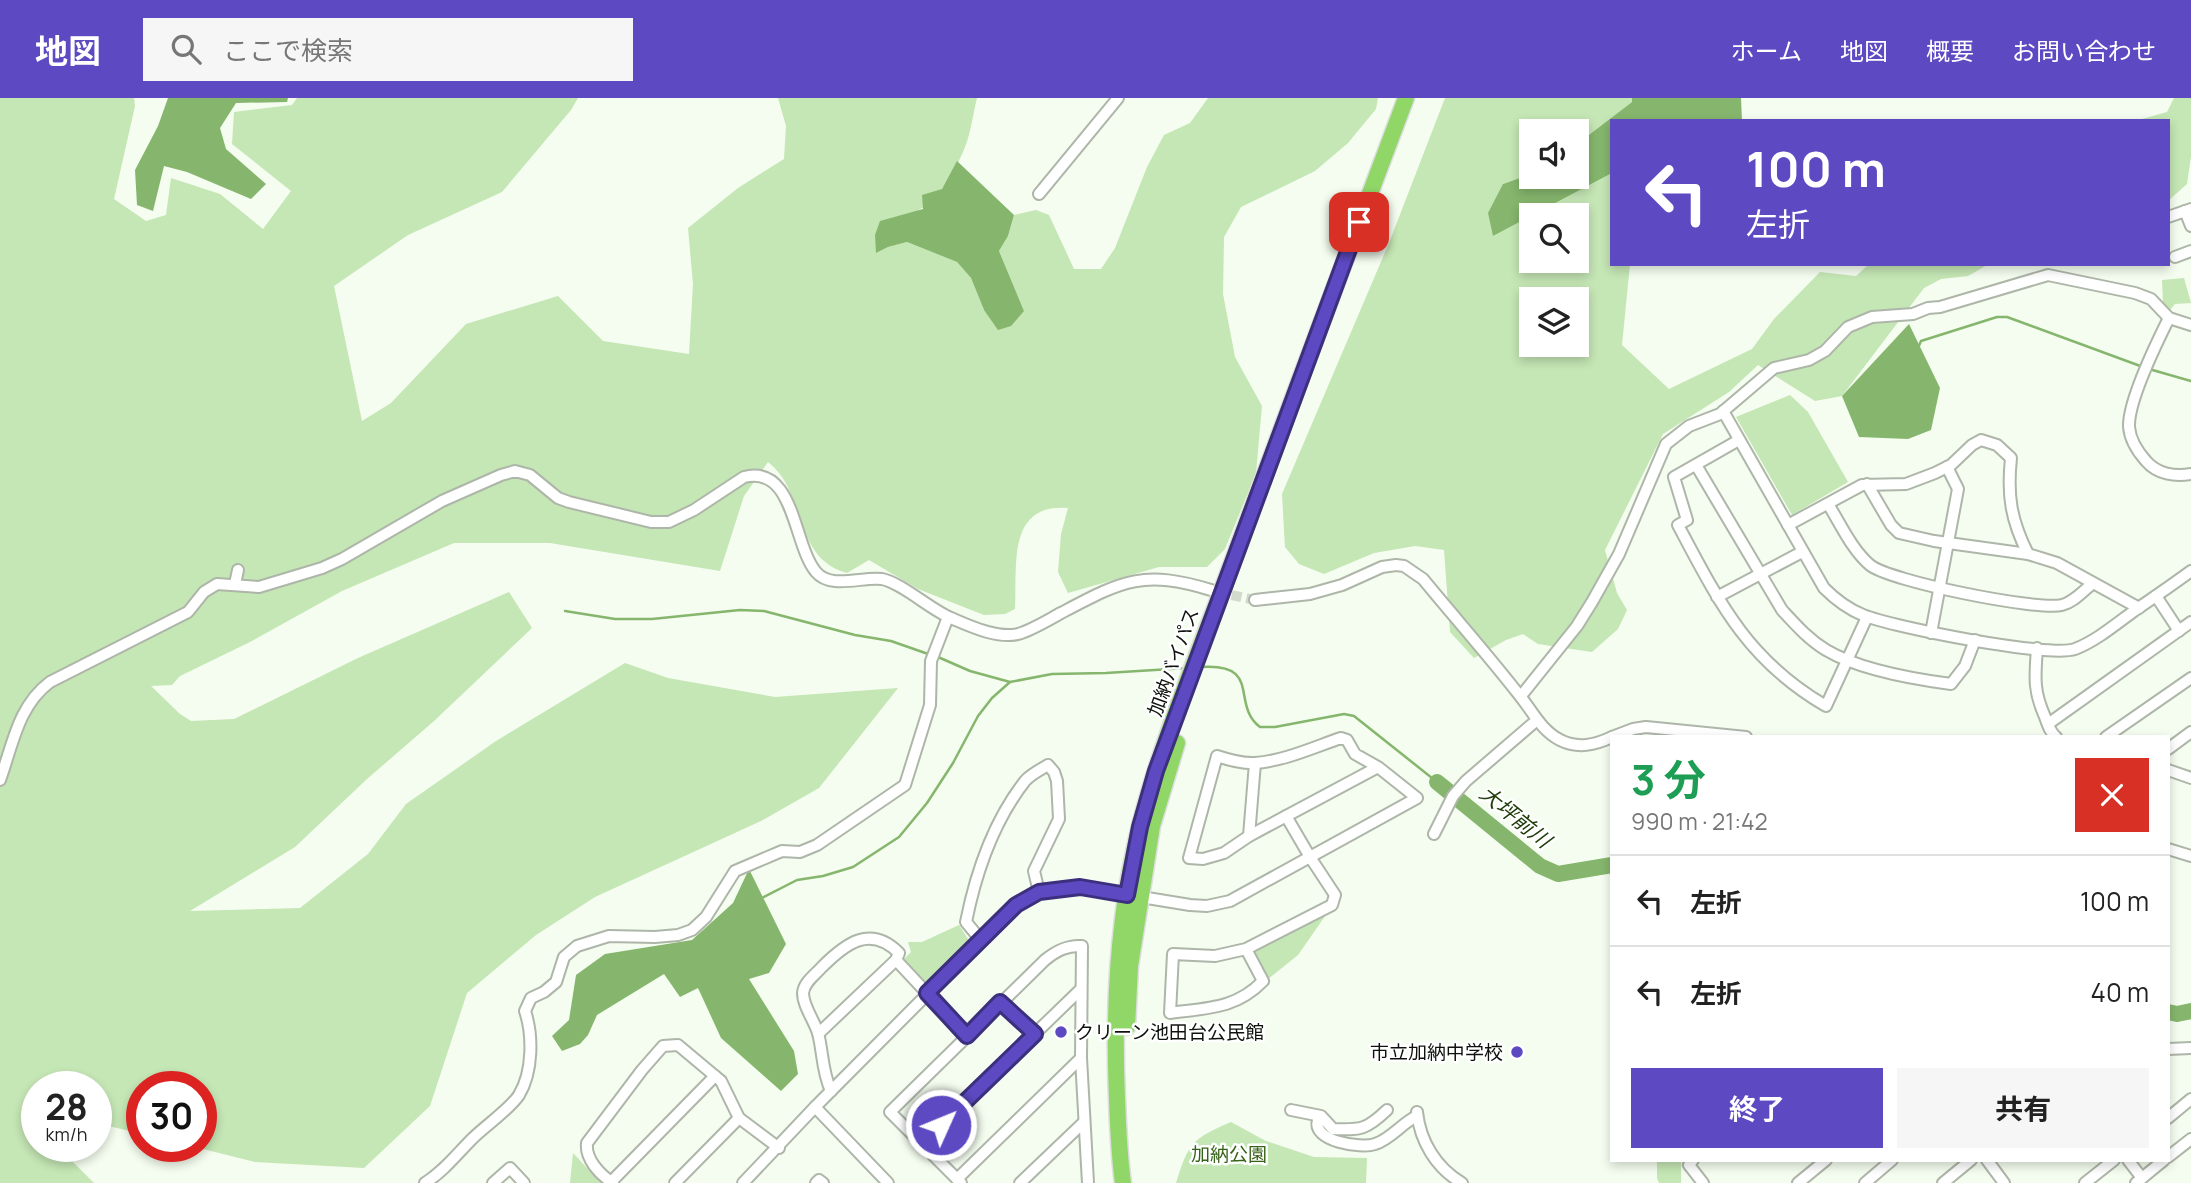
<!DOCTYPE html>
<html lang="ja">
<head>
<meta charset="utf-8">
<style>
  body { margin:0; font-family:Manrope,"Noto Sans JP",sans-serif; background:#f6f6f6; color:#222; height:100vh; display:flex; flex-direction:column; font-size:26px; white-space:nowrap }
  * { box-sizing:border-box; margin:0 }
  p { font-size:23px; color:#767676 }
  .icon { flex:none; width:38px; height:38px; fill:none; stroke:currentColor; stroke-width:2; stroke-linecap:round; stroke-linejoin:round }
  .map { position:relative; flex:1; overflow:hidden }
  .drawer { position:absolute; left:1610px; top:637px; width:560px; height:427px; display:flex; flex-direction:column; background:#fff; border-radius:0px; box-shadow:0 4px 10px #0003 }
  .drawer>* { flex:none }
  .hud { position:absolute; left:1610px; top:21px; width:560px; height:147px; border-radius:0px; box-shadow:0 4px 10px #0003; background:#5d49c2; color:#fff; overflow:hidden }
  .buttons { position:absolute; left:1519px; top:21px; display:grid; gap:14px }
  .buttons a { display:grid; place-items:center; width:70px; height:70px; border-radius:0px; background:#fff; box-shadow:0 4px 10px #0003; font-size:35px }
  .speed { position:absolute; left:21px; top:973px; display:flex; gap:14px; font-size:35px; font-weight:700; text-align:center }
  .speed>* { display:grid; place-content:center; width:91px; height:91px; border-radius:50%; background:#fff; box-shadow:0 4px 10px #0003; line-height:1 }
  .speed small { font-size:18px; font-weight:400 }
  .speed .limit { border:10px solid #d22; background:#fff; color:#111 }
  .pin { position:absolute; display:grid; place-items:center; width:60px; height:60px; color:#fff; margin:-30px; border-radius:14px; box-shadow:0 4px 10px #0006 }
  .me { position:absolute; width:77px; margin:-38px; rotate:46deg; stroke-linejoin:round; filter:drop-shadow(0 0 5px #0008) }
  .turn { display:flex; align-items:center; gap:24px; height:147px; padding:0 21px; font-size:32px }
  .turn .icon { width:91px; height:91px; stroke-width:2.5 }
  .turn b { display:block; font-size:49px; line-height:60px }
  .round { display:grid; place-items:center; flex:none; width:74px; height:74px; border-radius:0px; background:#f6f6f6 }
  .headline { display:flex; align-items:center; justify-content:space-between; height:119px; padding:0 21px }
  h1 { font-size:42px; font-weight:700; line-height:52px; color:#1e9e55 }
  .cta { display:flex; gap:14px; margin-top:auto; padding:14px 21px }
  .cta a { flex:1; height:80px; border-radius:0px; background:#5d49c2; color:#fff; font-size:28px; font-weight:700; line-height:80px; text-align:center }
  .cta a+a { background:#f6f6f6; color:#222 }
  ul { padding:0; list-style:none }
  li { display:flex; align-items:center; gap:21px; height:91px; padding:0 21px; border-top:2px solid #e0e0e0 }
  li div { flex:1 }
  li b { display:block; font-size:26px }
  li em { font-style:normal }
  header { display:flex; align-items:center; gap:42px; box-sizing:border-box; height:98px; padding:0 35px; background:#5d49c2; color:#fff }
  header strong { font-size:33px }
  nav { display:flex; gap:38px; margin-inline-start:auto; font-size:24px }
  .search { width:490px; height:63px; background:#f6f6f6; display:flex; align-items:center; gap:18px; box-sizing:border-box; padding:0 24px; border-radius:0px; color:#767676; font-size:26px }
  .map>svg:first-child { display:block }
</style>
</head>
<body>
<header>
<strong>地図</strong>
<div class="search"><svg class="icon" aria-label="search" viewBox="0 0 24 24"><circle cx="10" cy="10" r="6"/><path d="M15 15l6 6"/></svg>ここで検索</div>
<nav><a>ホーム</a><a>地図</a><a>概要</a><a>お問い合わせ</a></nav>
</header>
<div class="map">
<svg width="2191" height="1085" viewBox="0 0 2191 1085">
  <rect width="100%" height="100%" fill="#f4fdef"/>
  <g fill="#c5e6b5" fill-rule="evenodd">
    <path d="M0,0H134L135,8L114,101L146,123L166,117L171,80L220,96L263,131L291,93L232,46L234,14L292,7L297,0H578L571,12L502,94L408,137L334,188L362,323L391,305L466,226L558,198L603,243L689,256L693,186L688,130L738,90L784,61L786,28L778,0H977C973,16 971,34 965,49C953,79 929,120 893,119L876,155L888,149L907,144L957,164L971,180L984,212L1024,213L999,153L1008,138L1014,117L1036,112L1049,117L1074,171H1101L1115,150L1147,69L1164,37L1190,25L1208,0H1378L1376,11L1348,45L1315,73L1241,109L1224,139L1223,196L1235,259L1262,308L1256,375L1225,451L1207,469H1159L1068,495L1058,474L1061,436L1068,410C1007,405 1017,467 1015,511L1005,516L984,517L918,491L869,462L847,475C792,460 807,393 768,364L744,398L720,473L550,445H454L342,493L250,544L180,578L172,587L151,588L180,616L191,623L234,621L358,560L509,494L532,530L434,623L367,681L295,749L190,813L300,810L368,756L406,706L496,643L625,565L668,580L775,599L898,590L819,690L761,723L595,799L536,837L467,895L430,1008L364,1070L255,1064L191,1048H201V989H142V1036L96,1025V989H37V1048H65L72,1063L94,1085H0Z"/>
    <path d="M1445,0H1632V4L1577,46V33H1531V76L1503,86L1493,138L1531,117V163H1577V117H1532L1612,75V166H1630L1622,247L1669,291L1752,251L1774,221L1820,174L1856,178L1869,166H1989L1968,178L1941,181L1924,190L1842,298L1815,303L1758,267L1729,294L1663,336L1605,452L1617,495L1627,512L1618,531L1592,554L1538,546L1523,536L1506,542L1474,560L1450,534L1444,452L1415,448L1374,455L1324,476L1299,466L1285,449L1282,396L1389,145ZM1531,201H1577V247H1531Z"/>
    <polygon points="2174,0 2191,0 2191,58 2187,86 2168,103 2168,23 2135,23 2167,14"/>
    <polygon points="2184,180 2191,205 2175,206 2168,214 2163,206 2162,182"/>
    <polygon points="1790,297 1808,314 1848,384 1792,417 1736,319"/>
    <polygon points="1330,811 1298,857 1268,881 1254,857 1254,852"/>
    <polygon points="959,827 970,844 932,885 926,885 904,861 911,854 908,844 922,844"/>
    <path d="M1231,1024L1266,1043L1314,1059L1367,1060L1366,1085H1176C1189,1044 1192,1041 1231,1024Z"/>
    <polygon points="573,1055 601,1085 570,1085"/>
    <polygon points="1657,1062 1681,1062 1681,1085 1659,1085 1657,1080"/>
  </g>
  <g fill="#86b66d">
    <polygon points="168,0 288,0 287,4 236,5 220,30 226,51 266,86 251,101 187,74 164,68 153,113 137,107 135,72 158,28"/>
    <polygon points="1632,0 1741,0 1742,23 1612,23 1612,75 1493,138 1488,115 1503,86 1531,76 1531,79 1577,79 1577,46 1632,4"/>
    <polygon points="957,63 1014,117 1008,138 999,153 1024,213 1011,228 998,232 984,212 971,180 957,164 907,144 888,149 876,155 875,137 880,123 923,111 922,97 942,91"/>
    <polygon points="1909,226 1940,290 1931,332 1908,341 1859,339 1842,298"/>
    <polygon points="749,771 786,846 769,875 749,881 794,953 798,976 781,993 721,940 698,890 680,899 664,876 597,917 588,937 580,946 562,953 552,938 569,922 576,877 605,856 692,842 733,805"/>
  </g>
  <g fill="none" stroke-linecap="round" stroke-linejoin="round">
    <g stroke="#86b66d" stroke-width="2.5">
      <polyline points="1918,250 1921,243 1997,219 2007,219 2143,269"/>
      <polyline points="2149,271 2191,283"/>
      <polyline points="565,513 615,521 652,521 740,512 764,513 855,537 891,543 931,557"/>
      <polyline points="938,559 970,573 1010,584"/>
      <path d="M1201,569C1263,565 1230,606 1260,629H1275L1344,616L1354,618L1437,684"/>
      <polyline points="762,800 797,782 823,778 853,769 899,739 927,705 953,665 978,618 992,600 1010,584 1052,576 1106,575 1187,570"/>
    </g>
    <g stroke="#86b66d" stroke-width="16">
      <polyline points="1437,684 1540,768 1558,776 1612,767"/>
      <polyline points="2168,914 2177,916 2191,913"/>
    </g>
    <polyline stroke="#d2dacd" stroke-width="10" stroke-dasharray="10 5" stroke-linecap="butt" points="1217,494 1255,502"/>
    <g stroke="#adb6a8" stroke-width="14">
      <g id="minor">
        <polyline points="1039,96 1118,0"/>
        <polyline points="2185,113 2191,128"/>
        <polyline points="2168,119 2191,111"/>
        <polyline points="2175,159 2191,153"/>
        <path d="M2169,220C2157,244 2128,304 2129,329C2130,341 2138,354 2146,363C2157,376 2175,379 2191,376"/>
        <path d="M1723,313L1824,490C1836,502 1848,511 1863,517C1892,529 2049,560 2075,551C2096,543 2116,526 2134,513C2153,500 2172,487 2191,473"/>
        <path d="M1739,342L1674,379L1687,422L1678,427C1719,504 1747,562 1826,608L1867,519"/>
        <path d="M1696,367L1782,512C1795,526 1808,541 1826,552C1858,571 1913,581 1951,586L1965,568L1975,542"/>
        <polyline points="1867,386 1891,427 1899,435 1934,443 2028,456 2057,465 2139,510"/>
        <path d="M1828,406C1840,425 1852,452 1870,467C1889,483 2037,513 2062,507C2074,504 2083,493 2092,486"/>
        <path d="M1788,427L1862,387L1906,386L1935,375L1951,367L1972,347L1981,342L1997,347L2011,360C2007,398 2011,422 2028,456"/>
        <polyline points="235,486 238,472"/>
        <polyline points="2156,498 2179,533"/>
        <polyline points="1717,499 1802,454"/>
        <path d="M1255,502L1310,496L1342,487L1382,469L1396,467L1404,468L1423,481C1455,520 1489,558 1520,598C1533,614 1541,632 1560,642C1578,651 1595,647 1612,639"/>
        <polyline points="1931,535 1958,391 1947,369"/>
        <path d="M2037,550C2035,579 2033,592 2045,619C2048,627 2050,634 2056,639"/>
        <polyline points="1521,598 1577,528 1592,504 1619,456 1666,346 1689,328 1720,316 1774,270 1809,262 1825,253 1848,229 1872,219 1913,216 1928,210 1940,209 2048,177 2135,195 2151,201 2169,220 2191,227"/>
        <polyline points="2048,626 2191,524"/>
        <polyline points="1612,639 1633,631 1646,629 1746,639"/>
        <polyline points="2106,639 2191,580"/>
        <polyline points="2168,651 2191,634"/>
        <polyline points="2168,672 2191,680"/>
        <path d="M0,682C13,646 18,608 50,584L188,514L204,494L217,486L259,489L322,470L342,461L442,403L501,377L515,373L530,377L558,400L569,404L651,424H669L694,412L744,379C795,366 793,447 816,474C831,492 863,478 882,481C902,485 931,512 951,520C970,528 997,541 1018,536C1032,532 1048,522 1061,515C1122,483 1142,471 1211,492"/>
        <polyline points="1434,736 1453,698 1466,683 1537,622"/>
        <polyline points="1249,738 1255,665"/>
        <polyline points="2168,751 2191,758"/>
        <path d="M980,841L966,824C976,774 993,724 1025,683C1031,676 1040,672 1048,667L1054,674L1057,683L1059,721L1034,773L1039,794"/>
        <path d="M1246,851L1263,883C1236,911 1207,910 1170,915L1173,856L1215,858L1246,851L1332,807L1335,797L1310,759L1286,718"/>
        <polyline points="896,862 967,938"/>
        <polyline points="1000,904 1035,936"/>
        <path d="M818,936L896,862L899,855C870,826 845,846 822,869C815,877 804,884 803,895C803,908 814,922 818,935C823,954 822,974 831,993"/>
        <polyline points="2168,951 2191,950"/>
        <polyline points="815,1009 888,1085"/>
        <path d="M1291,1012L1321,1018L1333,1031C1361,1032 1366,1032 1387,1012"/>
        <path d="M1417,1014C1420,1043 1436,1070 1462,1085"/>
        <polyline points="2168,1020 2191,1001"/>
        <path d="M1323,1021L1318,1022C1311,1043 1361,1051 1375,1046C1391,1041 1402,1025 1417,1018"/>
        <polyline points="922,1045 1081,891"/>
        <polyline points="2168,1059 2191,1041"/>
        <polyline points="1693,1062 1689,1067 1703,1085"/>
        <polyline points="1987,1062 2004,1085"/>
        <polyline points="2128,1062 2142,1080"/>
        <polyline points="957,1081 1081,960"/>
        <polyline points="611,1084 715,978"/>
        <path d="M425,1085C444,1073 456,1057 472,1041C484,1029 511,1010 519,997C533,974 533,937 525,913L531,900L544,894L556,884L564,859L577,848L609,838L655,839L678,837L692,832L706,819L735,773L782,753L800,754L817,747L905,687L930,607L931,563L948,519"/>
        <polyline points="493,1085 510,1070 524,1085"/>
        <path d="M613,1085C600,1077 585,1061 587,1045L642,972L663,948L678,947L715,978L721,983L739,1020L779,1050"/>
        <polyline points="675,1085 739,1020"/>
        <path d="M743,1085L815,1009L1016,807L1039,794L1066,789H1080L1190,807L1207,808L1230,803L1417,700L1378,669L1355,656L1347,642L1341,640C1314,649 1284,663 1255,665C1242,666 1229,662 1217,658L1189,760L1203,761L1224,755L1249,738L1378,669"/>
        <polyline points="816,1085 819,1082 823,1085"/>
        <path d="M961,1085L890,1014L1045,862C1056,853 1067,847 1082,848L1081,960L1088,1085"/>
        <polyline points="1020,1085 1084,1024"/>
        <polyline points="1798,1085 1826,1062"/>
        <polyline points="1865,1085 1892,1062"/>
        <polyline points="1943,1085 1971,1062"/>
        <polyline points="2085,1085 2114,1062"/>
        <polyline points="2136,1085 2164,1062"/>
      </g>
    </g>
    <g stroke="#dddedd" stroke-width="19">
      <g id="highway">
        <polyline points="1127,929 1130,868 1152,728 1177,645"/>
        <path d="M1123,1085C1119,1057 1118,1028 1117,1000C1113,909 1118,816 1140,728C1164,633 1205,541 1238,449C1293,299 1350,149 1406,0"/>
      </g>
    </g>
    <use href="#minor" stroke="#fff" stroke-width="10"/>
    <use href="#highway" stroke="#90d768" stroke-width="16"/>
  </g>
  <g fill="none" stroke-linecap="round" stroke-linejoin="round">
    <g stroke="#3c2f7e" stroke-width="18">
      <polyline id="route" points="941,1027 1035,936 1000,904 967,938 927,895 1016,807 1039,794 1080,789 1127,797 1140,729 1156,673 1359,124"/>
    </g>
    <use href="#route" stroke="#5d49c2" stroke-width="12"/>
  </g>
  <g fill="#5d49c2" stroke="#fff" stroke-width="2.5">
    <circle cx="1061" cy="934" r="7"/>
    <circle cx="1517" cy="954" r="7"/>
  </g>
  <g text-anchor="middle" stroke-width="5" stroke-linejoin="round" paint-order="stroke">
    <g font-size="19" fill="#0e110d" stroke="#fff">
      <text transform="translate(1173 564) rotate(-70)" y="7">加納バイパス</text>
    </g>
    <g font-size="19" fill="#0e110d" stroke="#fff" text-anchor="start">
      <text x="1075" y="941">クリーン池田台公民館</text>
      <text x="1503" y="961" text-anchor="end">市立加納中学校</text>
    </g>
    <g font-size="19" fill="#376319" stroke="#fff">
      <text x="1229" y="1063">加納公園</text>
    </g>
    <g font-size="21" font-style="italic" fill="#203e0b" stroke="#fff">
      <text transform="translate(1515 719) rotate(39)" y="7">大坪前川</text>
    </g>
  </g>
</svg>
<div class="buttons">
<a><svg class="icon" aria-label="sound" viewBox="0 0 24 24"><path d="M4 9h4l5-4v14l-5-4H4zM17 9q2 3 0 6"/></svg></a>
<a><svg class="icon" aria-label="search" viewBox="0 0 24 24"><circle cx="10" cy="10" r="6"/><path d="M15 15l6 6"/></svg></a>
<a><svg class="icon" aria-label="layers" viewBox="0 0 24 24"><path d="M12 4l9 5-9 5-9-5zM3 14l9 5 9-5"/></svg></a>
</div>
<div class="speed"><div>28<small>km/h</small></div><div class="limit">30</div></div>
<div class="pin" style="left:1359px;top:124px;background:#d93025"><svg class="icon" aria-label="arrive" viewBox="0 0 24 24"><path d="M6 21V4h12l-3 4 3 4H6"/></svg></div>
<svg class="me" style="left:941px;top:1027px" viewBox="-20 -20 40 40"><circle r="17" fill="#5d49c2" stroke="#fff" stroke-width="3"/><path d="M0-11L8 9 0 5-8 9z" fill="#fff"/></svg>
<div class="hud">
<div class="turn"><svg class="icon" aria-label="left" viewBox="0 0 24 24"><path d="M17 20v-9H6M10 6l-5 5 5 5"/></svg><div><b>100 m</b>左折</div></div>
</div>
<section class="drawer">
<div class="headline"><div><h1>3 分</h1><p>990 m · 21:42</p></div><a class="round" style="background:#d93025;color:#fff"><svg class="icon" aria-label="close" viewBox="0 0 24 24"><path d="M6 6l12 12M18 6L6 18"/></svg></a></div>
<ul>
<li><svg class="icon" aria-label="left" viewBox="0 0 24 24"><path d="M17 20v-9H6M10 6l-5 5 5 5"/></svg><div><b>左折</b></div><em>100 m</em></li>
<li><svg class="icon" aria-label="left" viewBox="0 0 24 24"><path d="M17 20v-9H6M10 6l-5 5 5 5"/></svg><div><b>左折</b></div><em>40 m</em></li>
</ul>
<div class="cta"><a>終了</a><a>共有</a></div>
</section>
</div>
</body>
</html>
